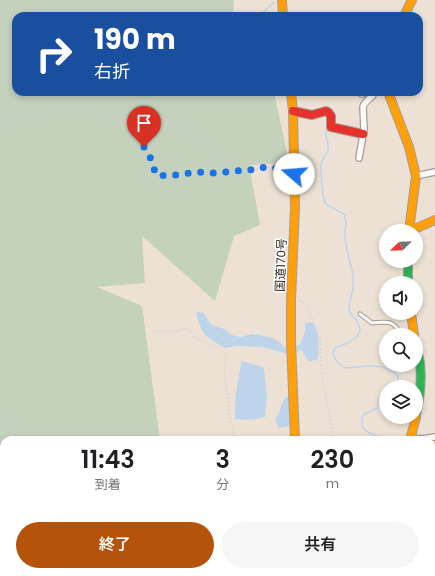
<!DOCTYPE html>
<html lang="ja">
<head>
<meta charset="utf-8">
<style>
  body { margin:0; font-family:Poppins,"Noto Sans JP",sans-serif; background:#f6f6f6; color:#202124; height:100vh; display:flex; flex-direction:column; font-size:15px; white-space:nowrap }
  * { box-sizing:border-box; margin:0 }
  p { font-size:13px; color:#757577 }
  .icon { flex:none; width:22px; height:22px; fill:none; stroke:currentColor; stroke-width:2; stroke-linecap:round; stroke-linejoin:round }
  .map { position:relative; flex:1; overflow:hidden }
  .drawer { position:absolute; left:0px; top:436px; width:435px; height:140px; display:flex; flex-direction:column; background:#fff; border-radius:12px 12px 0 0; box-shadow:0 2px 6px #0003 }
  .drawer>* { flex:none }
  .guide { position:absolute; left:12px; top:12px; width:411px; height:84px; border-radius:12px; box-shadow:0 2px 6px #0003; background:#1a4fa0; color:#fff; overflow:hidden }
  .needle { width:26px; rotate:247deg }
  .buttons { position:absolute; left:379px; top:224px; display:grid; gap:8px }
  .buttons a { display:grid; place-items:center; width:44px; height:44px; border-radius:50%; background:#fff; box-shadow:0 2px 6px #0003; font-size:20px }
  .pin { position:absolute; display:grid; place-items:center; width:34px; height:34px; color:#fff; margin:-41px -17px; border-radius:50% 50% 50% 0; rotate:-45deg; box-shadow:0 0 4px #0007 }
  .pin .icon { rotate:45deg }
  .me { position:absolute; width:44px; margin:-22px; rotate:288deg; stroke-linejoin:round; filter:drop-shadow(0 0 3px #0008) }
  .turn { display:flex; align-items:center; gap:14px; height:84px; padding:0 16px; font-size:18px }
  .turn .icon { width:52px; height:52px; stroke-width:2.5 }
  .turn b { display:block; font-size:28px; line-height:34px }
  .eta { display:flex; justify-content:space-evenly; align-items:center; height:68px; text-align:center }
  .eta b { font-size:24px; font-weight:600; line-height:28px }
  .action { display:flex; gap:8px; margin-top:auto; padding:8px 16px }
  .action a { flex:1; height:46px; border-radius:24px; background:#b45309; color:#fff; font-size:16px; font-weight:600; line-height:46px; text-align:center }
  .action a+a { background:#f6f6f6; color:#202124 }
  .map>svg:first-child { display:block }
</style>
</head>
<body>
<div class="map">
<svg width="435" height="576" viewBox="0 0 435 576">
  <rect width="100%" height="100%" fill="#ece1d4"/>
  <polygon fill="#c3d1bd" points="0,0 234,0 233,16 16,16 16,92 274,92 289,163 249,165 260,225 234,236 215,301 142,236 145,283 97,287 142,306 160,440 4,440 4,572 159,572 162,576 0,576"/>
  <g fill="#bed4eb">
    <path d="M198,312C208,311 205,320 211,324C219,330 223,325 231,335L241,337L252,334L270,337L281,343L284,347L300,345L305,331V323L313,322C320,334 319,345 318,358L317,360L308,361L302,350L287,354L263,347L237,346L226,348L223,347C204,335 203,336 196,314Z"/>
    <path d="M241,361L263,367L264,369L267,397L265,417C255,420 245,420 235,419C235,408 235,397 237,387C238,378 241,370 241,361Z"/>
    <path d="M289,395L290,426L279,428L275,420C282,412 280,400 289,395Z"/>
  </g>
  <g fill="none" stroke-linecap="round" stroke-linejoin="round">
    <g stroke="#bed4eb" stroke-width="1.5">
      <polyline points="259,16 274,2"/>
      <path d="M328,125C327,129 326,131 326,135C327,139 329,145 328,150C326,155 322,159 321,164C321,170 322,199 325,203C330,208 338,210 344,214C348,223 345,226 345,235C345,252 355,269 353,286C353,293 349,301 349,308C349,315 355,317 358,323C359,326 360,329 360,332C355,341 345,344 335,348L333,352L334,357L339,364L345,368L369,366L384,367L390,371L396,373C399,378 400,382 396,387"/>
      <path d="M386,393C377,397 378,399 378,408L366,413L362,417C362,421 361,426 364,429C369,435 384,438 391,440"/>
      <polyline points="431,494 432,495"/>
    </g>
    <polyline stroke="#bed4eb" stroke-width="9" points="435,493 432,495 435,506"/>
  </g>
  <polygon fill="#cec4c2" points="435,555 435,576 427,576 426,572 431,572 431,556"/>
  <g fill="none" stroke-linecap="round" stroke-linejoin="round">
    <g stroke="#a69d94" stroke-width="5">
      <path id="lane" d="M360,314L372,323C386,322 394,319 401,335"/>
    </g>
    <g stroke="#a69d94" stroke-width="8">
      <g id="street">
        <polyline points="358,92 362,94 367,92"/>
        <path d="M359,158L364,129L363,107C364,102 370,99 373,95V92"/>
        <polyline points="416,176 435,172"/>
        <polyline points="411,438 422,439 435,437"/>
      </g>
    </g>
    <g stroke="#a69d94" stroke-width="10">
      <g id="fast">
        <polyline points="408,261 408,283"/>
        <path d="M416,344C417,350 419,357 420,363C422,380 420,398 416,415"/>
      </g>
    </g>
    <g stroke="#a69d94" stroke-width="10">
      <g id="slow">
        <polyline points="282,0 283,16"/>
        <polyline points="404,16 412,0"/>
        <polyline points="291,92 293,111 295,207 291,300 291,342 295,440"/>
        <polyline points="388,92 409,147 416,176 409,231"/>
        <polyline points="410,231 435,220"/>
        <polyline points="411,313 414,335"/>
        <polyline points="410,440 416,417"/>
      </g>
    </g>
    <g stroke="#a69d94" stroke-width="10">
      <g id="jam">
        <polyline points="293,111 312,115 326,111 328,112 331,116 331,127 363,134"/>
        <polyline points="301,572 301,576"/>
        <polyline points="356,576 361,572"/>
      </g>
    </g>
    <g stroke="#d6d3cf" stroke-width="1" stroke-dasharray="2 2" stroke-linecap="butt">
      <polyline points="122,118 134,132 150,156 153,164 153,170 156,175 169,176 198,172 215,173 258,169 265,167 287,169"/>
      <polyline points="0,123 15,116 52,111 91,111 122,118 168,124 182,128 191,133 208,146 216,154 228,172"/>
      <polyline points="299,300 305,302 310,315 320,332 321,368 334,440"/>
      <polyline points="155,331 177,331 188,328 197,339 216,347 226,354 224,375 229,402 230,420 233,427 233,440"/>
      <path d="M0,414C8,423 15,427 19,440"/>
      <polyline points="30,572 34,576"/>
      <polyline points="150,576 151,572"/>
    </g>
    <use href="#lane" stroke="#fcfaf9" stroke-width="3"/>
    <use href="#street" stroke="#fcfaf9" stroke-width="5.5"/>
    <use href="#fast" stroke="#30b455" stroke-width="8"/>
    <use href="#slow" stroke="#ff9f0a" stroke-width="8"/>
    <use href="#jam" stroke="#e5322d" stroke-width="8"/>
  </g>
  <g fill="none" stroke-linecap="round" stroke-linejoin="round">
    <path stroke="#1a73e8" stroke-width="7" stroke-dasharray="0 12.6" d="M144,147C147,152 150,156 152,162C154,166 154,171 156,175L169,176L198,172L214,173L258,169L265,167L286,169L294,174"/>
  </g>
  <g text-anchor="middle" stroke-width="3" stroke-linejoin="round" paint-order="stroke">
    <g font-size="12" fill="#302920" stroke="#fff">
      <text transform="translate(281 265) rotate(-88)" y="4">国道170号</text>
    </g>
  </g>
</svg>
<div class="buttons">
<a><svg class="needle" viewBox="-14 -14 28 28"><path d="M0-13l5 13h-10z" fill="#e53935"/><path d="M0 13l5-13h-10z" fill="#757577"/></svg></a>
<a><svg class="icon" aria-label="sound" viewBox="0 0 24 24"><path d="M4 9h4l5-4v14l-5-4H4zM17 9q2 3 0 6"/></svg></a>
<a><svg class="icon" aria-label="search" viewBox="0 0 24 24"><circle cx="10" cy="10" r="6"/><path d="M15 15l6 6"/></svg></a>
<a><svg class="icon" aria-label="layers" viewBox="0 0 24 24"><path d="M12 4l9 5-9 5-9-5zM3 14l9 5 9-5"/></svg></a>
</div>
<div class="pin" style="left:144px;top:147px;background:#d93025"><svg class="icon" aria-label="arrive" viewBox="0 0 24 24"><path d="M6 21V4h12l-3 4 3 4H6"/></svg></div>
<svg class="me" style="left:294px;top:174px" viewBox="-20 -20 40 40"><circle r="19" fill="#fff"/><path d="M0-13L10 11 0 6-10 11z" fill="#1a73e8"/></svg>
<div class="guide">
<div class="turn"><svg class="icon" aria-label="right" viewBox="0 0 24 24"><path d="M7 20v-9h11M14 6l5 5-5 5"/></svg><div><b>190 m</b>右折</div></div>
</div>
<section class="drawer">
<div class="eta">
<div><b>11:43</b><p>到着</p></div>
<div><b>3</b><p>分</p></div>
<div><b>230</b><p>m</p></div>
</div>
<div class="action"><a>終了</a><a>共有</a></div>
</section>
</div>
</body>
</html>
